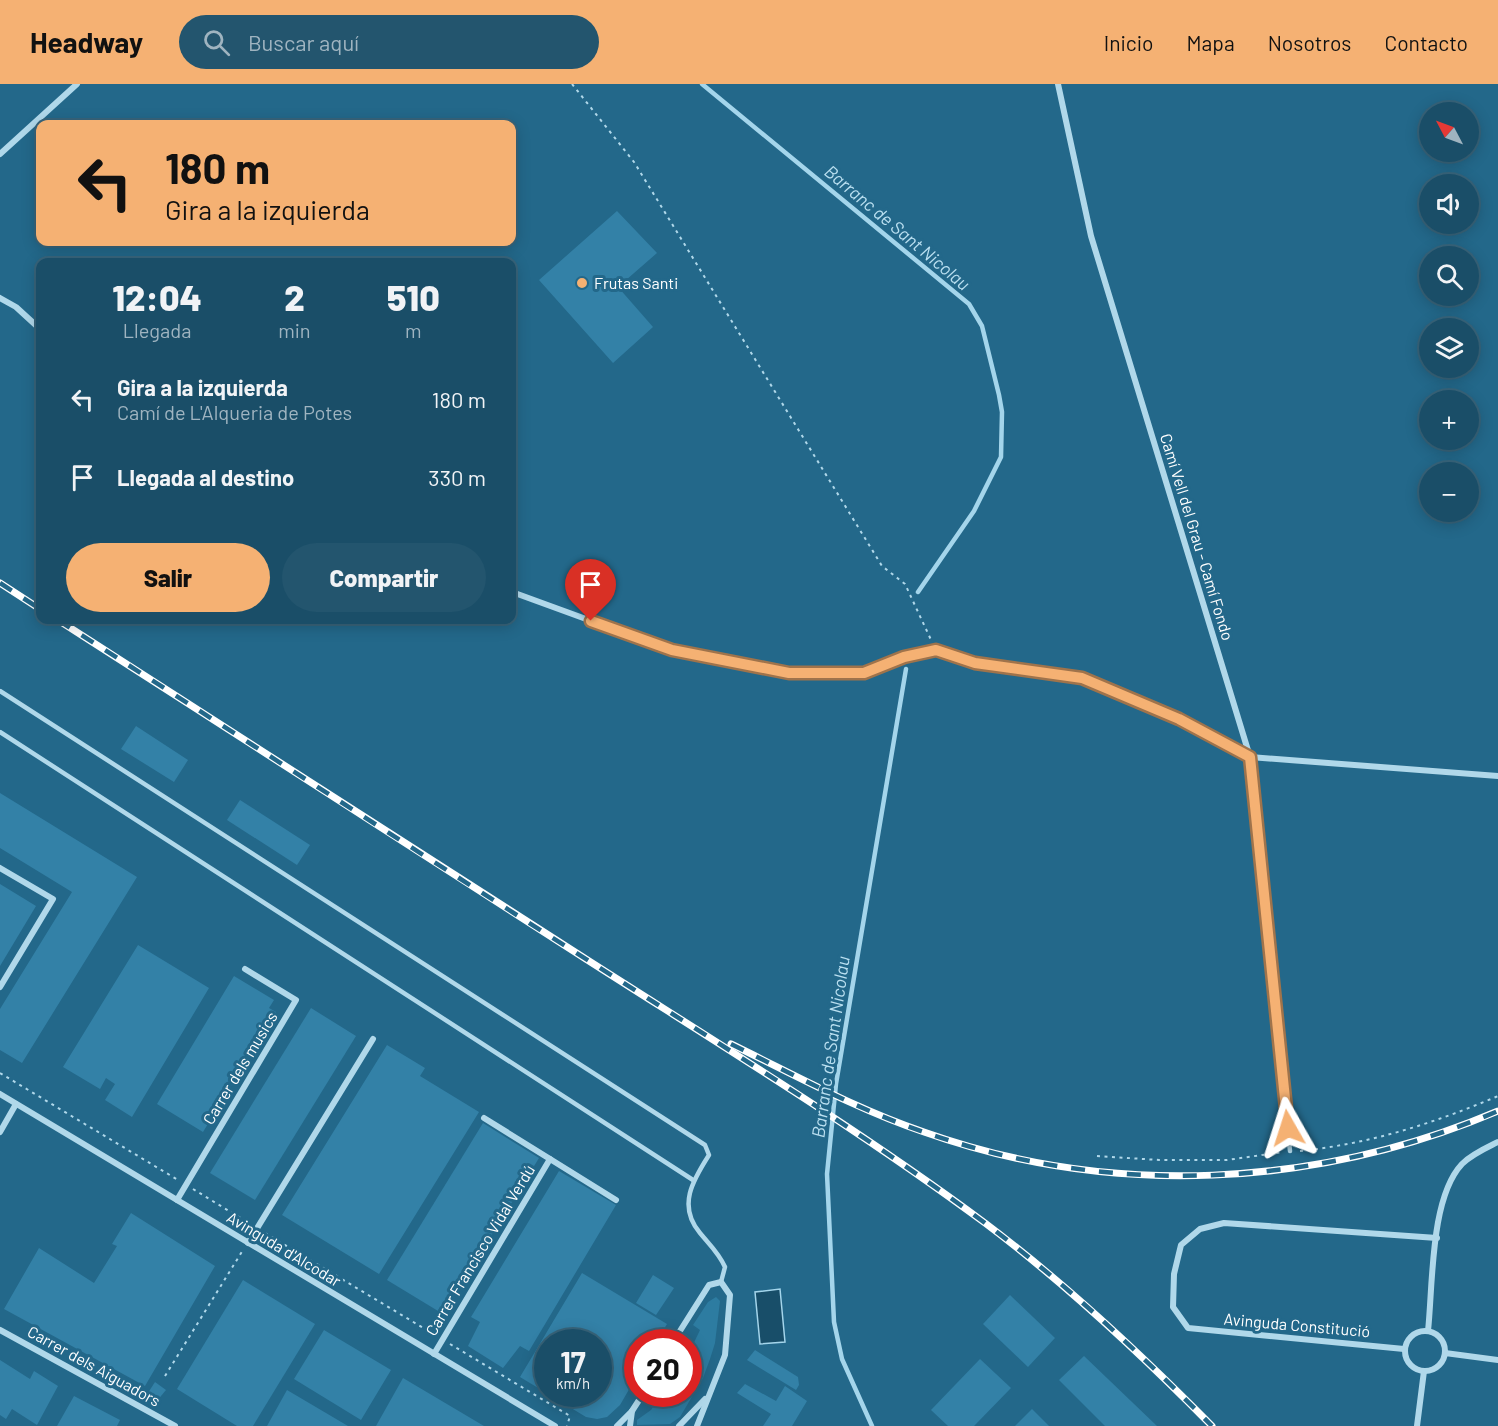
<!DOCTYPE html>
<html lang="es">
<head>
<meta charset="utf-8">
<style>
  body { margin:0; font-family:Barlow,sans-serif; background:#23556e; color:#f1f3f6; height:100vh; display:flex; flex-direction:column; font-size:22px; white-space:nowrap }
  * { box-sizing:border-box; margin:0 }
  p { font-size:20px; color:#9fb4c0 }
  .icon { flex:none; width:33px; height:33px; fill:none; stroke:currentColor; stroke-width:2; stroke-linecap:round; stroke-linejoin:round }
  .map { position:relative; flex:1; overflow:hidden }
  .drawer { position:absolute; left:36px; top:174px; width:480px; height:366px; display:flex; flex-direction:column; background:#1a4e68; border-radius:12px; box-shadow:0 3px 15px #0003,0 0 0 2px #38657c }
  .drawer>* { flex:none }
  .hud { position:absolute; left:36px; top:36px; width:480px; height:126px; border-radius:12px; box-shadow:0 3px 15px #0003,0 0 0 2px #38657c; background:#f5b173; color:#111; overflow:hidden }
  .needle { width:39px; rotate:311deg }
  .tools { position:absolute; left:1419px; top:18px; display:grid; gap:12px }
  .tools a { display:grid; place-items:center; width:60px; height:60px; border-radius:50%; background:#1a4e68; box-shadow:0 3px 15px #0003,0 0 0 2px #38657c; font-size:30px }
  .speed { position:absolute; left:534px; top:1245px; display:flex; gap:12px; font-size:30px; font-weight:700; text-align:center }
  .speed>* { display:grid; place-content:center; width:78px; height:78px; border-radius:50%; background:#1a4e68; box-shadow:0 3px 15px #0003,0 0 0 2px #38657c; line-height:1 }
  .speed small { font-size:15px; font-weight:400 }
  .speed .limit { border:9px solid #d22; background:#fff; color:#111 }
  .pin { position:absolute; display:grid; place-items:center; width:51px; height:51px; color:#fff; margin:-62px -26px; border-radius:50% 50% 50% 0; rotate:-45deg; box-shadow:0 0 6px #0007 }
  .pin .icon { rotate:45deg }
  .me { position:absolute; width:66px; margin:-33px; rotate:354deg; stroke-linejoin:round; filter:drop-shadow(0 0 4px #0008) }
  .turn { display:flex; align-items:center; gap:21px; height:126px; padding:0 30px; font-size:27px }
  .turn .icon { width:78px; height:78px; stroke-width:2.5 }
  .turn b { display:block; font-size:42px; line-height:51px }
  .eta { display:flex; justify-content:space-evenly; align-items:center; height:102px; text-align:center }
  .eta b { font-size:36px; font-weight:800; line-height:42px }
  .primary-button { display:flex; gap:12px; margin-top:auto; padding:12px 30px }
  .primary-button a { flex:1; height:69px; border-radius:36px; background:#f5b173; color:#111; font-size:24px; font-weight:800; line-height:69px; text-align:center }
  .primary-button a+a { background:#23556e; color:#f1f3f6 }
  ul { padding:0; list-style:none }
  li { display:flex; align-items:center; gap:18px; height:78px; padding:0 30px }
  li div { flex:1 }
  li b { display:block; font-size:22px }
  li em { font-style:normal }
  header { display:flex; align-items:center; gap:36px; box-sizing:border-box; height:84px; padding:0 30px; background:#f5b173; color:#111 }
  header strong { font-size:28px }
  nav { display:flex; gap:33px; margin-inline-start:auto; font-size:21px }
  .search { width:420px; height:54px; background:#23556e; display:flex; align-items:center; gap:15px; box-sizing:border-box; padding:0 21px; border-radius:33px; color:#9fb4c0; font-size:22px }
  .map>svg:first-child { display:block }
</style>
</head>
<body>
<header>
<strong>Headway</strong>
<div class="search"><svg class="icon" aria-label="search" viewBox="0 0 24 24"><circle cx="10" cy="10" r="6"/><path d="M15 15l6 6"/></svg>Buscar aquí</div>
<nav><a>Inicio</a><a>Mapa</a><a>Nosotros</a><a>Contacto</a></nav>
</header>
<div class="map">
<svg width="1498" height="1342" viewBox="0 0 1498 1342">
  <rect width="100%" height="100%" fill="#23688a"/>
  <polygon fill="#2d7ca1" points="716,1213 720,1217 715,1259 710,1275 703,1294 680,1333 670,1340 637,1341 637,1336 651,1326 662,1310 688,1310 689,1269 700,1246 693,1241 708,1218"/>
  <polygon fill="#184e69" stroke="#a4d5eb" stroke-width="1.5" points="780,1205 785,1258 760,1260 755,1208"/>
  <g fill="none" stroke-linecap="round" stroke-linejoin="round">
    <g stroke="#a4d5eb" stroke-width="4.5">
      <polyline points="702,0 969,220 982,242 999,311 1002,328 1001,373 974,427 918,508"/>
      <polyline points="872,1342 842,1275 834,1238 827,1090 836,1000 906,585"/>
    </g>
  </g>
  <g fill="#3381a7" fill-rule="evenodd">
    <polygon points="617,127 657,169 618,203 653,243 613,279 539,196"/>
    <polygon points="136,642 188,676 174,698 121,665"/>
    <polygon points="0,709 137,793 22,979 0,966 0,925 72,808 0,764"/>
    <polygon points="240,716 310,761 297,781 227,736"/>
    <polygon points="0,800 36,822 0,882"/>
    <polygon points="138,861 209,904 132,1033 105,1016 115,1000 106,994 100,1005 63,983"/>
    <polygon points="234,892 274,916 269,924 276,928 203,1048 157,1020"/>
    <polygon points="311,924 356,952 255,1116 210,1089"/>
    <polygon points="387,961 425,984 420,992 479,1028 379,1190 282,1131"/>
    <polygon points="483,1039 539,1074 443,1230 387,1196"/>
    <polygon points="559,1087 616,1121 529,1267 520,1262 503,1284 468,1262 480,1238 471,1233"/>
    <polygon points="131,1129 215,1182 145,1302 4,1225 39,1164 94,1199 117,1162 112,1160"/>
    <path d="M582,1189L667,1240L656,1258H638V1290L620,1321L607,1333L597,1335L586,1333L520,1293ZM548,1258H598V1310H548Z"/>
    <polygon points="653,1191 674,1204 656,1231 636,1219"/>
    <polygon points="243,1196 315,1240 253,1342 237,1342 177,1305"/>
    <polygon points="1010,1211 1055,1254 1028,1283 983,1240"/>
    <polygon points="324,1246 391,1286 361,1336 294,1295"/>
    <polygon points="755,1266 798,1293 799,1301 796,1306 747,1276"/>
    <polygon points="1084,1272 1157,1342 1105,1342 1059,1296"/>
    <polygon points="980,1275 1011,1304 974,1342 948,1342 931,1326"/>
    <polygon points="0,1276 30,1295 34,1287 58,1302 37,1341 12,1325 6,1335 0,1331"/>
    <polygon points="403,1294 484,1342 376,1342"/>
    <polygon points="155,1298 166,1306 156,1318 146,1312"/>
    <polygon points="745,1300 776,1317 785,1302 807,1317 792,1342 763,1342 771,1330 737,1309"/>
    <polygon points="287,1306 348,1342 267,1342"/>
    <polygon points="74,1312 120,1336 117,1342 57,1342"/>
    <polygon points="1032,1325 1049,1342 1015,1342"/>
  </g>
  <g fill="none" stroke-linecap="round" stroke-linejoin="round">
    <g stroke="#b0d8ea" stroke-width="2" stroke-dasharray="3 4.5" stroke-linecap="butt">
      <polyline points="572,0 634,78 882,482 905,500 932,558"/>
      <polyline points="0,989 178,1096"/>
      <path d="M1300,1067C1369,1060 1435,1039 1498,1012"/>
      <polyline points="1097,1072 1159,1076 1227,1076 1283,1068"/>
      <polyline points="193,1105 247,1138"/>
      <polyline points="265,1149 435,1251"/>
      <polyline points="450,1260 570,1332 567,1342"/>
      <polyline points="165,1292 243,1166"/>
    </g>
    <g stroke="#b0d8ea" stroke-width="4.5">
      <path d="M0,607L705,1061L709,1071C693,1096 677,1122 700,1149C709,1160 719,1169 725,1183L721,1198"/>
      <polyline points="0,648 693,1096"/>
      <polyline points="1250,673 1290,1067"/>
    </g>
    <g stroke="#b0d8ea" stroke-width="6">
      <polyline points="1058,0 1091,152 1250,673"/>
      <polyline points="0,70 77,0"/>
      <polyline points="0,214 16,223 40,245"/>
      <polyline points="512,508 671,566 789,589 864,589 904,573 936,566 975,579 1082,594 1179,635 1250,673 1498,692"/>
      <polyline points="0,784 53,815 0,903"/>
      <polyline points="0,1010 555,1342"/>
      <polyline points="0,1048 16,1020"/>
      <polyline points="550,1075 616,1116"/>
      <polyline points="177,1116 296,916 245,885"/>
      <polyline points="248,1159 373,955"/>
      <polyline points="0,1246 175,1342"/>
      <circle cx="1425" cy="1267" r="20"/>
      <path d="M1428,1247C1433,1201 1430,1114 1462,1080C1472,1070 1486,1064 1498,1058"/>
      <polyline points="673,1258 709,1201 721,1198 730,1211 725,1271 697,1342"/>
      <polyline points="1404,1265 1188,1244 1173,1223 1174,1190 1181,1161 1200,1145 1224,1139 1437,1154"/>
      <polyline points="1445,1269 1498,1276"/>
      <polyline points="434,1270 550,1075 484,1034"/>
      <polyline points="617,1342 632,1327"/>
      <polyline points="630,1342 632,1327 643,1310"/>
      <polyline points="679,1342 705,1315"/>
      <polyline points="1417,1342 1424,1287"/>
    </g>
    <g stroke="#fff" stroke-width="7">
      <g id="rail">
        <polyline points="0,499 40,525"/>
        <path d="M58,536C235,649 411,764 589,877C722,962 858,1045 985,1139C1066,1200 1141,1270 1212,1342"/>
        <path d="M731,960C795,991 856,1025 924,1048C1110,1114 1317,1104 1498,1027"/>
      </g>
    </g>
    <use href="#rail" stroke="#23688a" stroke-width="4.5" stroke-dasharray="14" stroke-linecap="butt"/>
  </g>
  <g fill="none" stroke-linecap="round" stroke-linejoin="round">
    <g stroke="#9f734b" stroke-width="15">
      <polyline id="route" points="591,537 672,566 789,589 864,589 904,573 936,566 975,579 1082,594 1179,635 1250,673 1288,1044"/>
    </g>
    <use href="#route" stroke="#f5b173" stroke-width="10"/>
  </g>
  <circle fill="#f5b173" stroke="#23688a" stroke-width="2" cx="582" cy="199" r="6"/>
  <g text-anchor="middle" stroke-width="6" stroke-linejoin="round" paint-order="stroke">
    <g font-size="16" fill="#fff" stroke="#23688a" text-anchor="start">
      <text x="594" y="205">Frutas Santi</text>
    </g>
    <g font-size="16" fill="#fff" stroke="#23688a">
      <text transform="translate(1197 453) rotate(73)" y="6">Camí Vell del Grau - Camí Fondo</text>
      <text transform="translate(240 984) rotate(-59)" y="6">Carrer dels musics</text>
      <text transform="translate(284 1165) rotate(31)" y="6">Avinguda d'Alcodar</text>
      <text transform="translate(480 1166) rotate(-59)" y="6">Carrer Francisco Vidal Verdú</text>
      <text transform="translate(1297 1241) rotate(5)" y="6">Avinguda Constitució</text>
      <text transform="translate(94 1282) rotate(29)" y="6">Carrer dels Aiguadors</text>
    </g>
    <g font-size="18" font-style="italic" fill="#bbe0f1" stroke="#23688a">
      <text transform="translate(897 144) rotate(40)" y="6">Barranc de Sant Nicolau</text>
      <text transform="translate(831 963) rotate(-82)" y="6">Barranc de Sant Nicolau</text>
    </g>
  </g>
</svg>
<div class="tools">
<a><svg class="needle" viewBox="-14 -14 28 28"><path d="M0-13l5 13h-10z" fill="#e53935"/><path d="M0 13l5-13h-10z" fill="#9fb4c0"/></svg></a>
<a><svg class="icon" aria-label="sound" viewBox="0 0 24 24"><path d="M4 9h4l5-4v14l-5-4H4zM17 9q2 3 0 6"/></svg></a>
<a><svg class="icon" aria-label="search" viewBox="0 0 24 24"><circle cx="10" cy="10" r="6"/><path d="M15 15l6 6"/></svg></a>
<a><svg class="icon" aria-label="layers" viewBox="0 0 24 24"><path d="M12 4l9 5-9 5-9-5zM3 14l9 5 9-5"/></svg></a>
<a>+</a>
<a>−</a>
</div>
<div class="speed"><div>17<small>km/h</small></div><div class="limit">20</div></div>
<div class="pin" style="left:591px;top:537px;background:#d93025"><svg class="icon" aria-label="arrive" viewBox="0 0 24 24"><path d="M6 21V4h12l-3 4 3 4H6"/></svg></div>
<svg class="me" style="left:1288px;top:1044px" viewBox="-20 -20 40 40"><path d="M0-17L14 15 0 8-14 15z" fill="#f5b173" stroke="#fff" stroke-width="4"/></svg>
<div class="hud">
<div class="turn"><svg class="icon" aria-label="left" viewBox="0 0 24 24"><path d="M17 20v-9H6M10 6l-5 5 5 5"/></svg><div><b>180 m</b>Gira a la izquierda</div></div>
</div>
<section class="drawer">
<div class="eta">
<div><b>12:04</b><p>Llegada</p></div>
<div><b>2</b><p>min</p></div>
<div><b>510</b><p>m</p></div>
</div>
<ul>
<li><svg class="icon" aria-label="left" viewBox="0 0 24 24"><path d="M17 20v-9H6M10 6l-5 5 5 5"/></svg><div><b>Gira a la izquierda</b><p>Camí de L'Alqueria de Potes</p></div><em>180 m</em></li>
<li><svg class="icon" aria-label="arrive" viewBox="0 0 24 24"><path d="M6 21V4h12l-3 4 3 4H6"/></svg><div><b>Llegada al destino</b></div><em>330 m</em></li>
</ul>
<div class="primary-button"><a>Salir</a><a>Compartir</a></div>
</section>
</div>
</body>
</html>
